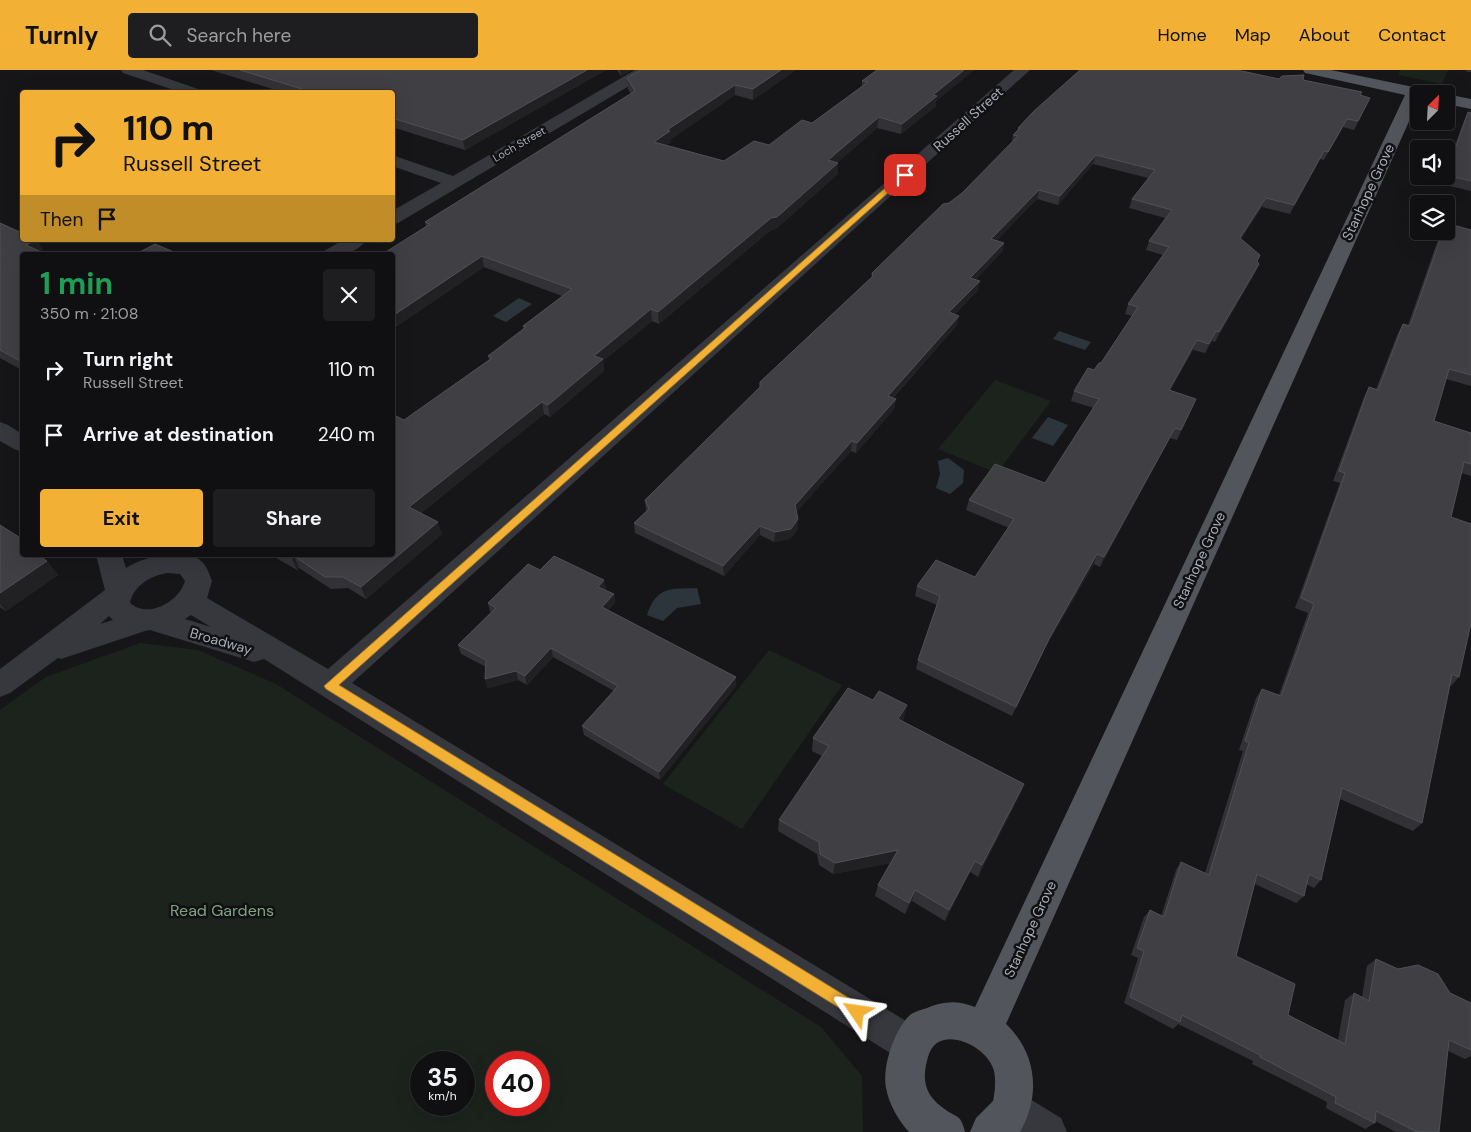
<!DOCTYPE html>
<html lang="en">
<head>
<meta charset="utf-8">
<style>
  body { margin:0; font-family:"DM Sans",sans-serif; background:#1e1e20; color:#f1f3f6; height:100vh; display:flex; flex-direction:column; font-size:19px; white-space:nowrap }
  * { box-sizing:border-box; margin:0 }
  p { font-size:16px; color:#9c9d9f }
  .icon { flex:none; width:28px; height:28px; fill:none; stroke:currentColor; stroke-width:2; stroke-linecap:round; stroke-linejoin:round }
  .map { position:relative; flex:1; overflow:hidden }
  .sheet { position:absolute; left:20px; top:182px; width:375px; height:305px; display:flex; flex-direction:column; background:#101012; border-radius:5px; box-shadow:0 5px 20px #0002,0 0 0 1px #303032 }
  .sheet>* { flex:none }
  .guide { position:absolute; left:20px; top:20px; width:375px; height:152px; border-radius:5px; box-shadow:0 5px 20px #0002,0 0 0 1px #303032; background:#f2b134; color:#111; overflow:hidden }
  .needle { width:32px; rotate:24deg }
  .controls { position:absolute; left:1410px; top:15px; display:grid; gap:10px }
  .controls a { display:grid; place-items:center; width:45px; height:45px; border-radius:5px; background:#101012; box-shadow:0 5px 20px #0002,0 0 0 1px #303032; font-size:25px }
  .speed { position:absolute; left:410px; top:981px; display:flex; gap:10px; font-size:25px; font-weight:700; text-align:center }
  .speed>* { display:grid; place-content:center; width:65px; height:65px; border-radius:50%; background:#101012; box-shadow:0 5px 20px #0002,0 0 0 1px #303032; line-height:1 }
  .speed small { font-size:12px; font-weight:400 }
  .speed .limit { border:8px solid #d22; background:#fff; color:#111 }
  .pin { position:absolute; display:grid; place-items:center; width:42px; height:42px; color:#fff; margin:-21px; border-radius:10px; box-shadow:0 2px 8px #0006 }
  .me { position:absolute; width:55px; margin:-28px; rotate:302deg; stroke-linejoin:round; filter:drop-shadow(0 0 4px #0008) }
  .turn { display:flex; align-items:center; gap:18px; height:105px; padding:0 20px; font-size:22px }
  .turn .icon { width:65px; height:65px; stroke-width:2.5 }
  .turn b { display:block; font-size:35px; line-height:42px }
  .then { display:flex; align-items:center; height:48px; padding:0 20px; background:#0003; gap:10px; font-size:19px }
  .round { display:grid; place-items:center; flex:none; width:52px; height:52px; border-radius:5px; background:#1e1e20 }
  .head { display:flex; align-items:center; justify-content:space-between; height:85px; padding:0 20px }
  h1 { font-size:30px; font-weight:700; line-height:38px; color:#1e9e55 }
  .cta { display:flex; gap:10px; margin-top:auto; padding:10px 20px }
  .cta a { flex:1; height:58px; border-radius:5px; background:#f2b134; color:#111; font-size:20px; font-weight:700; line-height:58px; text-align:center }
  .cta a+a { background:#1e1e20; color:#f1f3f6 }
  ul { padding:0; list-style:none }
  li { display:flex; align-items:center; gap:15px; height:65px; padding:0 20px }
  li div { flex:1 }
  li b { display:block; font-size:19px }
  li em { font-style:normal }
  header { display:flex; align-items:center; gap:30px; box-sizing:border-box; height:70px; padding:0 25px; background:#f2b134; color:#111 }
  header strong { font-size:24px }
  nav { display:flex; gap:28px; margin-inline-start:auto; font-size:18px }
  .search { width:350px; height:45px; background:#1e1e20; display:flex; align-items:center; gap:12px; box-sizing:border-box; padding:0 18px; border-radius:5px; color:#9c9d9f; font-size:19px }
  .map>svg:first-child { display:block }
</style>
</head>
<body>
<header>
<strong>Turnly</strong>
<div class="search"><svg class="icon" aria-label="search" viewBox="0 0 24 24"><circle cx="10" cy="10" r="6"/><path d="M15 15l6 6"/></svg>Search here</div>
<nav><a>Home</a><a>Map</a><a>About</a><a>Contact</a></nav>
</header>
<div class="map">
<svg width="1471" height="1062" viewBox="0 0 1471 1062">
  <rect width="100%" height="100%" fill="#161618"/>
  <g fill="#1c231d" fill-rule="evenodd">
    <polygon points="1401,0 1448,0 1442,14 1398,5"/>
    <polygon points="995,310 1051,331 997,403 938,379"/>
    <path d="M140,573L198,580L276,614L821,957L862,1006L863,1062H0V640L46,607ZM464,992V1035H421V992ZM539,992V1035H496V992Z"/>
    <polygon points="769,580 842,615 742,759 663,714"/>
  </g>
  <g fill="#2c353c">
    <polygon points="519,228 532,234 506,252 493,246"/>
    <polygon points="1059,261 1091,272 1085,280 1053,269"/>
    <polygon points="1048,347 1068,355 1053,376 1032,368"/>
    <polygon points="948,388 964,400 963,413 950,424 936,418 940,404 938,391"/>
    <path d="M697,518L701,534L677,538L663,551L647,545C657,516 670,519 697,518Z"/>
  </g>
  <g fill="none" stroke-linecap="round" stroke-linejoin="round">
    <g fill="#37383d" fill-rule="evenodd">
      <polygon points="121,0 143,0 198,19 201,22 180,22 123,3"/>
      <polygon points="635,0 653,0 651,3 398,153 392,154 392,141 441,113 392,96 392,85 453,106"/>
      <path d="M1014,0H1030L352,613L924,962L930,975L924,988L911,994L898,988L264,589L254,592L150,560L145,561L61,589L58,588L10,623L0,627V599L105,520L96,485H122L126,498C142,487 189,475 204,494C208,499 210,506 212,511L207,528L328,599ZM168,503L180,504L185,511C179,532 148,549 130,533C133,516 151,505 168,503ZM191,545L211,557L185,549ZM109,546L113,550L100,554Z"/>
      <path d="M343,170H366C356,185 338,185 321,185L324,181Z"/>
      <polygon points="0,352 8,355 22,364 22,382 14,379 0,371"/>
      <polygon points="1011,1020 1025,1026 1061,1048 1067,1062 1010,1062 997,1054 991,1040 997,1026"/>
    </g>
    <g fill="#53555c" fill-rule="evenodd">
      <path d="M1303,0H1331L1423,19L1428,21L1431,24H1419V29L1006,954C1037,983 1041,1026 1020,1062H970L976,1048L993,1031C995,1023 996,1009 994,1001C988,975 937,952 928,987C921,1011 925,1026 946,1040C949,1043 956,1045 959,1048C962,1051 964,1058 965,1062H909C898,1050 889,1034 886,1018C882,997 894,961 909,946C913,942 921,940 927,938C943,931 958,930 975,937L1405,25L1310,4L1305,3Z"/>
      <polygon points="1446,24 1471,29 1471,39 1446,34"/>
    </g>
  </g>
  <g fill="#323236">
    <polygon points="211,0 606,0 465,80 392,57 392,22 282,22"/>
    <polygon points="617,0 632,0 621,6"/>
    <polygon points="796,0 753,30 735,25 671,69 671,72 666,75 724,91 769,75 812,53 862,17 862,11 877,0 974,0 936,31 936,36 901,64 877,58 838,92 838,104 776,159 771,160 659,254 652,251 603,291 604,301 550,347 544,344 421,443 442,464 366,529 348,518 331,519 299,498 297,500 271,485 392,485 404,350 489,290 488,286 523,259 523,256 562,226 484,197 397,256 392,254 392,185 426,157 425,152 631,24 628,19 627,8"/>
    <polygon points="1466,0 1471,0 1471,2 1467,2"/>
    <polygon points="1279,9 1303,10 1370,28 1354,60 1343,57 1324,90 1320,89 1290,144 1262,137 1241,169 1259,194 1255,203 1215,272 1212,271 1205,283 1193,280 1170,321 1196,329 1192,339 1177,370 1170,368 1100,497 1094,494 1046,576 1012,646 916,599 918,590 937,535 915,526 917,516 975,507 1009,458 966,440 969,430 1045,413 1094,338 1071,331 1074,321 1101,293 1132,246 1125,244 1128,234 1163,185 1146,180 1149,171 1165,148 1129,138 1132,129 1148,108 1093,94 1058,135 1037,129 997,170 1004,173 1002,182 976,209 978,220 955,244 957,255 893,328 896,329 894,339 856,383 851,381 796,442 798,459 790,469 774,472 760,465 724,506 635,463 634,453 646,441 645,430 760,318 760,312 871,208 872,203 949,133 962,123 1012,72 1013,65 1017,61 1018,58"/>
    <polygon points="1468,42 1471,43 1471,121 1441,114 1444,106 1446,106 1446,99 1464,51"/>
    <polygon points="0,153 22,170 37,170 43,181 22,185 22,300 0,288"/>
    <polygon points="1471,160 1471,316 1446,309 1434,351 1471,363 1471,406 1462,403 1451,447 1459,607 1451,616 1450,616 1422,753 1413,761 1340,729 1321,810 1314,818 1306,814 1304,826 1296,833 1255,814 1236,886 1288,945 1338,970 1345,930 1354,923 1362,927 1367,896 1376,889 1471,933 1471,986 1465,989 1448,981 1439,1062 1396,1062 1375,1051 1375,1053 1365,1059 1326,1038 1327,1032 1252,994 1253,991 1178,954 1173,959 1124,933 1138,888 1131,885 1144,847 1150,840 1161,846 1176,800 1181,792 1205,803 1243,681 1239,680 1256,628 1262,619 1279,625 1308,543 1295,538 1340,413 1333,411 1364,327 1369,317 1376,319 1398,263 1403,254 1408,255 1441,161"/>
    <polygon points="0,455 22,485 47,491 58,505 6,541 0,537"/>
    <polygon points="540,500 604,510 606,519 605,520 614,524 615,533 608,540 736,616 660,710 584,665 582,656 614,621 553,587 527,615 518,610 488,618 485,609 486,597 461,584 458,575 491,542 490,542 488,533"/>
    <polygon points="904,648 902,651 1024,714 1019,726 978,807 970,802 945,851 912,831 905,844 875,826 878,815 891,793 833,804 819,795 817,784 778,761 779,750 822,686 812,681 813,668"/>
  </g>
  <g fill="#212124">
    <polygon points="587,0 606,0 465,80 463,70"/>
    <polygon points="620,0 632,0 621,6"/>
    <polygon points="781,0 796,0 753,30 753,19"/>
    <polygon points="964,0 974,0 936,31 936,36 901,64 902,54 933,25"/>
    <polygon points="735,15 735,25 671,69 671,72 655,83 654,72 667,60"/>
    <polygon points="879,47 877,58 828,101 828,90"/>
    <polygon points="1347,49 1343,57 1324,90 1328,82"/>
    <polygon points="1324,81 1320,89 1290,144 1294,135"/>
    <polygon points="1096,85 1093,94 1058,135 1060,126"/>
    <polygon points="838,93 838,104 776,159 771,160 659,254 658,242"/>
    <polygon points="1039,120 1037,129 989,178 991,169"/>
    <polygon points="1266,128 1262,137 1236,177 1240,168"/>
    <polygon points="35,170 37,170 43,181 35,185 26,175"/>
    <polygon points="1004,173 1002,182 968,217 970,208"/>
    <polygon points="482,186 484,197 397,256 394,245"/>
    <polygon points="1259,194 1255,203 1215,272 1219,262"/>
    <polygon points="980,211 978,220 947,252 949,242"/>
    <polygon points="651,239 652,251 603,291 604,301 550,347 548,335 594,286"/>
    <polygon points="959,246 957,255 886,335 888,326"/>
    <polygon points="1216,261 1212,271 1205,283 1209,274"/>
    <polygon points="1197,270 1193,280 1165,330 1169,320"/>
    <polygon points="896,329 894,339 856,383 857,373"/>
    <polygon points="1196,329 1192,339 1177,370 1181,360"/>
    <polygon points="542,332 544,344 413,449 409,437"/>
    <polygon points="1175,358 1170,368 1100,497 1104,487"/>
    <polygon points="852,371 851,381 794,445 795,435"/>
    <polygon points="798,449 798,459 790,469 774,472 775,462"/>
    <polygon points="438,452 442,464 366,529 361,517"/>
    <polygon points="760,456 760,465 724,506 723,496"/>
    <polygon points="1097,484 1094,494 1046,576 1012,646 1016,637 1050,567"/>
    <polygon points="294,486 299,498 297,500 292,488"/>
    <polygon points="47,491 58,505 6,541 0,534 0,523"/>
    <polygon points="604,510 606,519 600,526 598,517"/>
    <polygon points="614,524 615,533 603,546 602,537"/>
    <polygon points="551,578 553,587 527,615 525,606"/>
    <polygon points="516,601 518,610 488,618 485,609"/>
    <polygon points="736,607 736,616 660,710 659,702"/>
    <polygon points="907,635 904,648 895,662 898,649"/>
    <polygon points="1024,714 1019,726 978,807 982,795"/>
    <polygon points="898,780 895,792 833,804 835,793"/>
    <polygon points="975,791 970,802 945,851 949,840"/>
    <polygon points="915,820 912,831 905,844 909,833"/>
  </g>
  <g fill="#3f3f44" stroke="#4f5156">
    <polygon points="240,0 587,0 463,70 392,48 392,22 312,22"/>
    <polygon points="641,0 781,0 753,19 735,15 667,60 670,61 654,72 724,91 754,71 769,75 802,50 812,53 868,12 862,11 877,0 964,0 933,25 937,26 902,54 879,47 828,90 838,93 777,147 771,148 658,242 651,239 594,286 603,289 548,335 542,332 409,437 438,452 361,517 343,507 325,507 294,486 292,488 286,485 392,485 392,346 394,345 404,350 492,288 488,286 526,257 523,256 572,219 482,186 394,245 392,244 392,185 381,185 430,154 425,152 635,21 627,8"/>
    <polygon points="1080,0 1237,0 1279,9 1282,6 1304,5 1303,10 1362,22 1360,25 1370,28 1358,51 1347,49 1328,82 1324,81 1294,135 1266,128 1240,168 1260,185 1257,191 1259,194 1219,262 1216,261 1209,274 1197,270 1169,320 1196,329 1181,360 1175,358 1104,487 1097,484 1050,567 1016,637 918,590 940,526 917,516 936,490 975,507 1014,449 969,430 995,394 1045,413 1099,329 1074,321 1088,298 1094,300 1099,293 1101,293 1138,237 1128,234 1169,177 1149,171 1172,140 1132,129 1155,100 1096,85 1060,126 1039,120 991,169 1004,173 970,208 980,211 949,242 959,246 888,326 896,329 857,373 852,371 795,435 798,449 791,459 775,462 760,456 723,496 634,453 649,439 645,430 760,317 760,312 873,206 872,203 943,134 949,133 962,123 1018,66 1013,65 1020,58 1018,58 1034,41"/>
    <polygon points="1468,42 1471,43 1471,111 1446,105"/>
    <polygon points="0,153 22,163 22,170 35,170 26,175 48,185 22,185 22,292 0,280"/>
    <polygon points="1446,153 1471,160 1471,305 1449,299 1434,351 1471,363 1471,394 1464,392 1451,447 1471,454 1471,553 1459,607 1452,604 1422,753 1342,718 1321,810 1309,804 1304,826 1257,804 1236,886 1295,914 1288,945 1345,974 1354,923 1369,931 1376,889 1398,899 1418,895 1438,904 1450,923 1471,933 1471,980 1449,970 1439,1062 1417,1062 1376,1041 1375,1053 1335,1033 1336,1027 1260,987 1260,985 1182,945 1180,952 1130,927 1144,881 1137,878 1150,840 1164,847 1181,792 1209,805 1249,673 1245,671 1262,619 1281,626 1314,534 1301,528 1345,403 1339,401 1369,317 1378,320 1403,254 1410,256 1443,161 1446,161"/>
    <polygon points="155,174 181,185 127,185 131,183 134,185"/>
    <polygon points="0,455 22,469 22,485 38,485 47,491 0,523"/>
    <polygon points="554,486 604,510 598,517 614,524 602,537 736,607 659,702 582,656 618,616 551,578 525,606 516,601 485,609 486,590 458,575 496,538 488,533 528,494 540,500"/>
    <polygon points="848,618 873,630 879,621 907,635 898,649 1024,714 982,795 975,791 949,840 915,820 909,833 878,815 898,780 835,793 820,784 819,772 779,750 829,676 813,668"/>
  </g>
  <polygon fill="#f2b134" stroke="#9d7322" points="902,103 908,105 339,615 862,936 865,942 862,947 857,949 326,619 324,616"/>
  <g text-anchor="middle" stroke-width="5" stroke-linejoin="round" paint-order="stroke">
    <g font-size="11" fill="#a8adb8" stroke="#111113">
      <text transform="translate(519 74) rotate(-30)" y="4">Loch Street</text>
    </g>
    <g font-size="14" fill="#a8adb8" stroke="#111113">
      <text transform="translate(968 49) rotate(-42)" y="5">Russell Street</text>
      <text transform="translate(1368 122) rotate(-65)" y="5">Stanhope Grove</text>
      <text transform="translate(1199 490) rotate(-65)" y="5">Stanhope Grove</text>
      <text transform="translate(221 571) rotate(16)" y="5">Broadway</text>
      <text transform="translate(1030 859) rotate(-65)" y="5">Stanhope Grove</text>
    </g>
    <g font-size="16" fill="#7fa381" stroke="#111113">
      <text x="222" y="846">Read Gardens</text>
    </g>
  </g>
</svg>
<div class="controls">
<a><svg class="needle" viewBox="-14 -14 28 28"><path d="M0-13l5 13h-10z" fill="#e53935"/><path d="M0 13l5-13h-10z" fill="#9c9d9f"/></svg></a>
<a><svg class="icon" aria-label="sound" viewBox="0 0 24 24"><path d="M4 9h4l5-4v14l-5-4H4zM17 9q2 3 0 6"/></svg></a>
<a><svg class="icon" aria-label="layers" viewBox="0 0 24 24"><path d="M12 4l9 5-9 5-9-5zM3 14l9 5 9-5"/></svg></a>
</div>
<div class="speed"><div>35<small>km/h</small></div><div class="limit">40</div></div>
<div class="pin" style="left:905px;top:105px;background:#d93025"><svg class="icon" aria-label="arrive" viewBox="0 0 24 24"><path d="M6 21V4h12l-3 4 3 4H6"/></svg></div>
<svg class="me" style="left:857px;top:942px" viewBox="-20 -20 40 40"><path d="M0-17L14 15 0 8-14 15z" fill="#f2b134" stroke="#fff" stroke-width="4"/></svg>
<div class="guide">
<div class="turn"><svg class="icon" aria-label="right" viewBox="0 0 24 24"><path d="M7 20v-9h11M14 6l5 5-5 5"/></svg><div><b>110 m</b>Russell Street</div></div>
<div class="then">Then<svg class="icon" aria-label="arrive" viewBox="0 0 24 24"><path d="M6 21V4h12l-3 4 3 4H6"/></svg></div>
</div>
<section class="sheet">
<div class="head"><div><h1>1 min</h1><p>350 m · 21:08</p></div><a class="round"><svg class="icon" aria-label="close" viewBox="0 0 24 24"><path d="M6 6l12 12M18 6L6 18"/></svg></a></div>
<ul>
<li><svg class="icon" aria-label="right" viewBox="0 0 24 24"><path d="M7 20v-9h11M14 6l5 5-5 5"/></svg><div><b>Turn right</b><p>Russell Street</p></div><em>110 m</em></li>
<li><svg class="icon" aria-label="arrive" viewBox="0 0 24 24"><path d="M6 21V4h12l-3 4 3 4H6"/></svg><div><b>Arrive at destination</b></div><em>240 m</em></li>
</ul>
<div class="cta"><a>Exit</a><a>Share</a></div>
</section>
</div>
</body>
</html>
